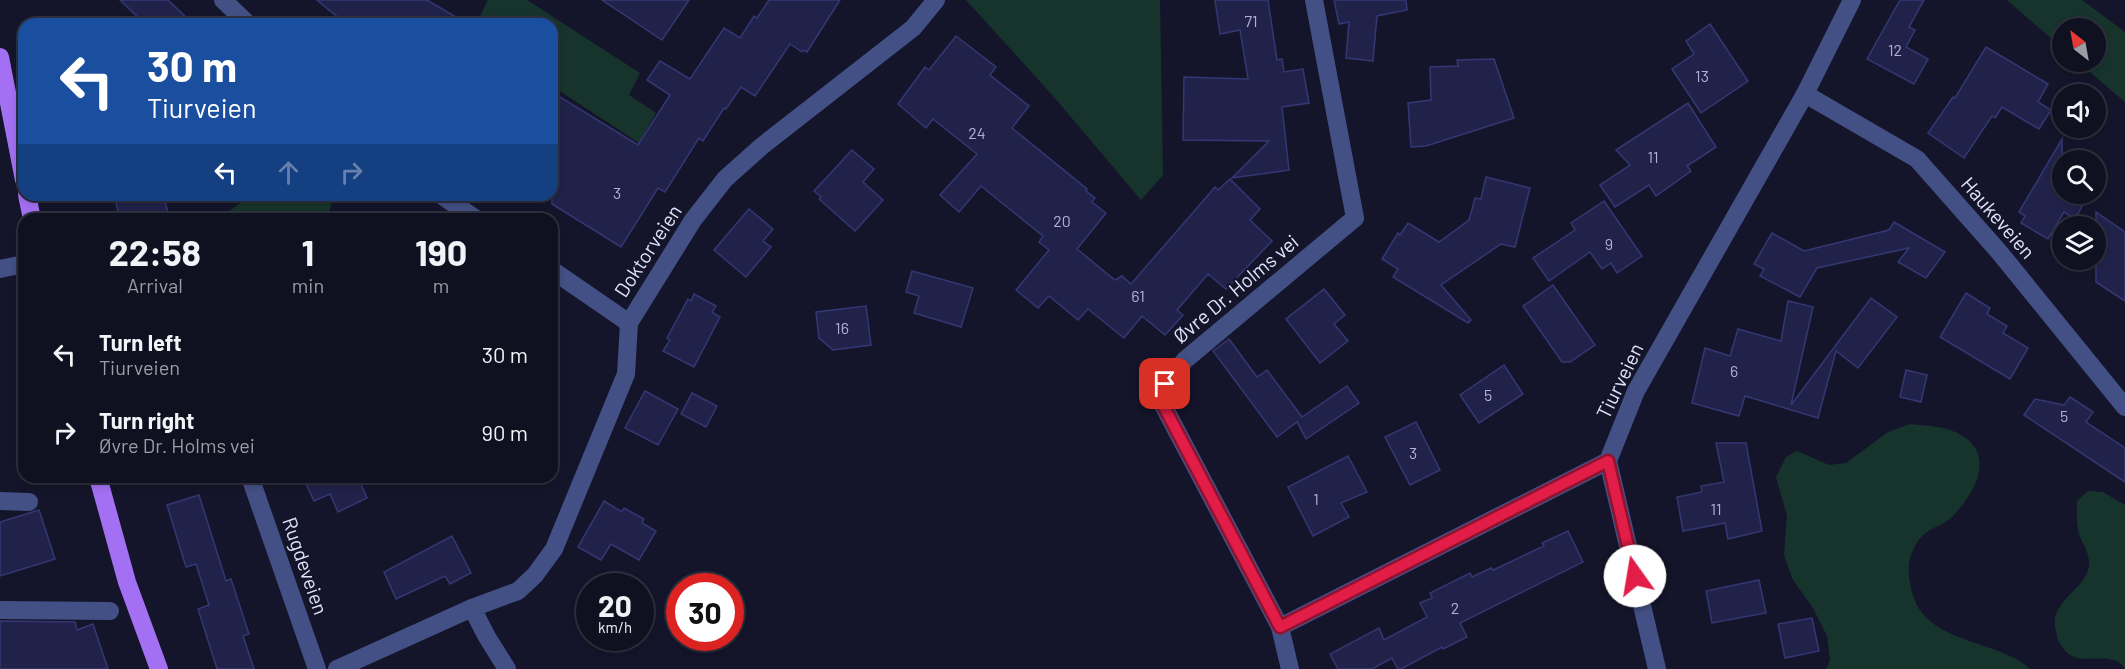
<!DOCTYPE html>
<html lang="en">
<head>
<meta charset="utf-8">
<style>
  body { margin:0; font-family:Barlow,sans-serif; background:#181929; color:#f1f3f6; height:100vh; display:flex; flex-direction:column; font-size:22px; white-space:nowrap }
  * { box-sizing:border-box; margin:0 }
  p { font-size:20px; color:#9b9da5 }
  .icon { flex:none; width:33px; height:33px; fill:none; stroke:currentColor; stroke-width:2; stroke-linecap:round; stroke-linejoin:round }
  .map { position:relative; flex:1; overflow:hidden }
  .panel { position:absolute; left:18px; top:213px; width:540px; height:270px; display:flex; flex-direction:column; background:#0f1020; border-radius:18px; box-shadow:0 3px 9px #0003,0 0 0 2px #2f303e }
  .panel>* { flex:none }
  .top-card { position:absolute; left:18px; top:18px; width:540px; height:183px; border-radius:18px; box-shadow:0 3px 9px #0003,0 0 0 2px #2f303e; background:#1a4fa0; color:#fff; overflow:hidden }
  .needle { width:39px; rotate:329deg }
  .tools { position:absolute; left:2052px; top:18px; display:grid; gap:12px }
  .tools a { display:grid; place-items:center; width:54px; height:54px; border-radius:50%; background:#0f1020; box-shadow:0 3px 9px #0003,0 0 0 2px #2f303e; font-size:30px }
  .speed { position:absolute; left:576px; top:573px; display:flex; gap:12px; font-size:30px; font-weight:700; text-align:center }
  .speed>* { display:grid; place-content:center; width:78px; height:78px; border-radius:50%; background:#0f1020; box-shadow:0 3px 9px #0003,0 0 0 2px #2f303e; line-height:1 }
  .speed small { font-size:15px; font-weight:400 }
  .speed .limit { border:9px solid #d22; background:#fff; color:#111 }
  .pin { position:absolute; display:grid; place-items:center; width:51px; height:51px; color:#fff; margin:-26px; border-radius:12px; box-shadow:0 3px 9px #0006 }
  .me { position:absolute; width:66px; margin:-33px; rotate:347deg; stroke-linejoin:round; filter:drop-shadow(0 0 4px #0008) }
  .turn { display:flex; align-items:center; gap:21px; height:126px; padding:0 30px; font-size:27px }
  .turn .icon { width:78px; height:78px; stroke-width:2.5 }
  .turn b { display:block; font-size:42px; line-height:51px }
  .lanes { display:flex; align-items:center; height:57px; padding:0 30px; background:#0003; justify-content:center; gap:30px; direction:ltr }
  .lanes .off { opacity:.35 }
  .eta { display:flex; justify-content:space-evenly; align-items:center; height:102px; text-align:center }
  .eta b { font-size:36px; font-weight:700; line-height:42px }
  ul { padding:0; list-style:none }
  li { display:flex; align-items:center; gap:18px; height:78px; padding:0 30px }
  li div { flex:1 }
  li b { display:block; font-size:22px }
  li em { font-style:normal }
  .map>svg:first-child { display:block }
</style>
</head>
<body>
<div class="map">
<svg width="2125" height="669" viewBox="0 0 2125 669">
  <rect width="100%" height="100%" fill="#14152a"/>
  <g fill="#17342c">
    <polygon points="488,0 527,0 640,73 629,95 656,113 639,143 552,86 552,24 476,24"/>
    <polygon points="966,0 1160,0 1163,175 1141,200 1054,97"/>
    <polygon points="2007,0 2082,0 2125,32 2125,102 2078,62 2096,62 2096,28 2062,28 2062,48"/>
    <polygon points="251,195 334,195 327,219 219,219"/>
    <path d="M1910,424C1927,426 1948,426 1963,436C1996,458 1973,495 1952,517C1938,530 1926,525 1914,548C1905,563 1909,585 1915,601C1933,644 2001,641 2030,669H1826L1830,660L1827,636L1813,608L1793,580L1784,555L1787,516L1776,477L1786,457L1797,451L1829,465L1846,463L1888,432Z"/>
    <path d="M2088,491L2103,492L2125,505V669C2114,650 2086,665 2070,655C2064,651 2058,642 2057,636C2056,631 2054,623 2055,618C2060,596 2088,586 2089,564C2089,551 2083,545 2079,534C2076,524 2077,511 2077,501Z"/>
  </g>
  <g fill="#21224a" stroke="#353774" stroke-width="1.5">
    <polygon points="120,0 168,0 193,24 145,24"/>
    <polygon points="317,0 427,0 468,24 346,24"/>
    <polygon points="602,0 689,0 662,40"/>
    <polygon points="769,0 840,0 807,52 803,50 802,52 790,44 755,96 741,87 726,109 724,108 703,141 699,138 665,192 658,188 621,247 552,204 552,92 638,145 670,95 647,80 660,61 690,79 724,28 740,38 754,16 757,18"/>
    <polygon points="1215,0 1268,0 1277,60 1282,59 1284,72 1303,69 1309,103 1282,107 1289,170 1232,178 1269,141 1183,140 1184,77 1248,79 1240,30 1220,34"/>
    <polygon points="1334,0 1406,0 1407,10 1377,16 1373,61 1346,58 1349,22 1339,24"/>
    <polygon points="1900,0 1924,0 1909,27 1915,30 1906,47 1928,59 1914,84 1867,59"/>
    <polygon points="1710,24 1748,81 1701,113 1672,69 1694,54 1686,41"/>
    <polygon points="956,36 996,67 990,75 1029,106 1012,128 1087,189 1086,191 1095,198 1092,202 1106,213 1077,249 1115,280 1122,276 1131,284 1215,187 1218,190 1230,179 1260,209 1250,220 1272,241 1226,289 1208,274 1177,310 1183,315 1165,335 1142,316 1124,338 1088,309 1078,320 1049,296 1038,308 1016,290 1049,250 1039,242 1043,236 981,186 959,212 940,195 977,154 933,119 926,128 898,104 925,67 929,70"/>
    <polygon points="1986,47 2048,84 2038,102 2051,110 2039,129 2002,107 1995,118 1992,116 1964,158 1928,133 1953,97 1955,98"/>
    <polygon points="1494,59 1514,118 1426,146 1411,147 1408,103 1431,100 1430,67 1458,66 1457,60"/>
    <polygon points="1688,103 1716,147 1687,166 1691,171 1656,196 1649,185 1615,207 1600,185 1630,165 1616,150"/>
    <polygon points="2062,139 2062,194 2089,194 2075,219 2064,212 2048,239 2021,223 2025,216 2019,212"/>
    <polygon points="852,150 874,169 863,182 883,200 855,231 819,199 821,197 814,191"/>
    <polygon points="1486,177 1530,188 1515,247 1501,244 1441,285 1471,320 1468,323 1393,277 1398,269 1382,259 1398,233 1400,235 1408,223 1439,242 1469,220 1475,198 1481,199"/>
    <polygon points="114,195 163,195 170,219 120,219"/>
    <polygon points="1604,201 1642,256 1617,273 1611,263 1602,269 1590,252 1549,281 1533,258 1575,230 1571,223"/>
    <polygon points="749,209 773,229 763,241 771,247 746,277 714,250"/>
    <polygon points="2096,212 2125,232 2125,301 2096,282"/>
    <polygon points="1894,222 1945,252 1926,278 1898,262 1909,248 1817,268 1800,297 1760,276 1764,269 1754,264 1772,233 1804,251 1889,230"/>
    <polygon points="912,271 973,288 961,327 914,313 919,296 906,292"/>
    <polygon points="1553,285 1595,345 1570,362 1562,362 1523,306"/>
    <polygon points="1324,289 1345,315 1334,324 1348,341 1320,363 1286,319"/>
    <polygon points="1966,293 1990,308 1987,314 2007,326 2003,333 2028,348 2010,379 1940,337"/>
    <polygon points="694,294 716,306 712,312 720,317 694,367 663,351 670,340 667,338 688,299 691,301"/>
    <polygon points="1871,298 1897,317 1858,368 1836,351 1818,418 1745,396 1739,416 1692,403 1705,348 1730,356 1738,329 1781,341 1788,301 1813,307 1791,405"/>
    <polygon points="866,306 871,345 833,350 819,338 816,312"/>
    <polygon points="1229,339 1257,377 1267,370 1302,417 1347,386 1359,403 1306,439 1297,422 1277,437 1213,351"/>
    <polygon points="1504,365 1523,394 1479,423 1460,395"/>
    <polygon points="1906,370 1927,375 1921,402 1900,397"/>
    <polygon points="645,391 678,409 658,445 625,428"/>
    <polygon points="692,393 717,406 706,427 681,414"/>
    <polygon points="2070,397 2093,412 2086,422 2125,448 2125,482 2024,415 2035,399 2064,405"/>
    <polygon points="1416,422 1440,470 1410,485 1385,437"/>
    <polygon points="1716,443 1746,443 1762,531 1728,539 1725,523 1683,531 1677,497 1702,492 1701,486 1724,482"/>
    <polygon points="1348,456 1367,492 1341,503 1349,517 1313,536 1288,487"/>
    <polygon points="303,477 366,477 359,480 367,498 338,512 330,494 314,501"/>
    <polygon points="199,495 226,581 231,579 249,634 243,636 254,669 217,669 198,609 209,605 196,564 186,567 167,505"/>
    <polygon points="604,501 622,512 624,508 644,519 642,523 656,531 639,560 611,544 601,560 578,547"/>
    <polygon points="39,510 55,559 0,576 0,522"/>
    <polygon points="1568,531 1583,562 1460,623 1467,637 1443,649 1442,647 1401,669 1398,669 1392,658 1372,669 1338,669 1330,654 1379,628 1384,640 1427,617 1420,603 1432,598 1430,593 1470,573 1472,577 1491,568 1493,570 1544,546 1542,543"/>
    <polygon points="452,536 471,573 450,584 445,576 396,599 384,572"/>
    <polygon points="1759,580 1766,613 1712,623 1706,591"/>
    <polygon points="1812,618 1819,651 1785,658 1778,624"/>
    <polygon points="0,621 75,622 77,630 93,624 108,669 0,669"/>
  </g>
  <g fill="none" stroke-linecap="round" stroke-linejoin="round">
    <g stroke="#435085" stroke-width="18">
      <polyline points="223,0 248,24"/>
      <polyline points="1805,94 1917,159 2000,253 2125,407"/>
      <polyline points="441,195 476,219"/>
      <polyline points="0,269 24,264"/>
      <polyline points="552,270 629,323"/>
      <polyline points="1608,461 1657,669"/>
      <polyline points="250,477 317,669"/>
      <polyline points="0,501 29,502"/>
      <polyline points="472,608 487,637 507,669"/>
      <polyline points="0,610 110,611"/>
      <polyline points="1280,627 1608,461 1636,391 1805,94 1852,0"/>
      <polyline points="337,669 472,608 518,591 535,575 554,549 626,374 629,323 693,220 725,179 762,146 913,28 936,0"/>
      <polyline points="1290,669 1280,627 1163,405 1165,384 1185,360 1355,218 1314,0"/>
    </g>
    <g stroke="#a470f3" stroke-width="18">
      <polyline points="0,57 24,180"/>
      <polyline points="27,195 32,219"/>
      <polyline points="98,477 127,582 159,669"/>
    </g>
  </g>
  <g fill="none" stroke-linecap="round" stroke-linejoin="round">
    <g stroke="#92132f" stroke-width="15">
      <polyline id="route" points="1165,384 1163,405 1280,627 1608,461 1635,576"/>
    </g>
    <use href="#route" stroke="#e11d48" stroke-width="10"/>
  </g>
  <g text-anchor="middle" stroke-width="4.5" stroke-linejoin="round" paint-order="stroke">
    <g font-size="16" fill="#b0b3d0">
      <text x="1251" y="27">71</text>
      <text x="1895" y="56">12</text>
      <text x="1702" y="82">13</text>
      <text x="977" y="139">24</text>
      <text x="1653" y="163">11</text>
      <text x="617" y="199">3</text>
      <text x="1062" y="227">20</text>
      <text x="1609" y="250">9</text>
      <text x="1138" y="302">61</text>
      <text x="842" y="334">16</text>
      <text x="1734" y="377">6</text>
      <text x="1488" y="401">5</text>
      <text x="2064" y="422">5</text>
      <text x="1413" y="459">3</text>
      <text x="1316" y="505">1</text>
      <text x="1716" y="515">11</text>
      <text x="1455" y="614">2</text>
    </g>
    <g font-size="20" fill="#e0e3fc" stroke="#14152a">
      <text transform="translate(1998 218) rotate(49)" y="7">Haukeveien</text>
      <text transform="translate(648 251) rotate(-57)" y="7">Doktorveien</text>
      <text transform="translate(1236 289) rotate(-40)" y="7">Øvre Dr. Holms vei</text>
      <text transform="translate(1620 381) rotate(-64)" y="7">Tiurveien</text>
      <text transform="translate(305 566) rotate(71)" y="7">Rugdeveien</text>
    </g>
  </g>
</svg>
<div class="tools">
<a><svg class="needle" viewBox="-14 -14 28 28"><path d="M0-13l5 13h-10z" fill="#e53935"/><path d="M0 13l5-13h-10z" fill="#9b9da5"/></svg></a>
<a><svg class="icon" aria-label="sound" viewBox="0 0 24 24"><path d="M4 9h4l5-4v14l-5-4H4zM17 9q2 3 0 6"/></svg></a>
<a><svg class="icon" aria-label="search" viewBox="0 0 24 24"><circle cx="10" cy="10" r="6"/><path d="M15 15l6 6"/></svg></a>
<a><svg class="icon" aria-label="layers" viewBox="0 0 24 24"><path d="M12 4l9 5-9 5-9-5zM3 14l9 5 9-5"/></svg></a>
</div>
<div class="speed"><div>20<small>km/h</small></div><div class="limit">30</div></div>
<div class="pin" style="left:1165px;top:384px;background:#d93025"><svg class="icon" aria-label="arrive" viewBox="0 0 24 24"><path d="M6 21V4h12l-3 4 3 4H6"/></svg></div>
<svg class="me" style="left:1635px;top:576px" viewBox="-20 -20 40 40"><circle r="19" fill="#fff"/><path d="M0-13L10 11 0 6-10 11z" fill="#e11d48"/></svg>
<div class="top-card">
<div class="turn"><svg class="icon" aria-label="left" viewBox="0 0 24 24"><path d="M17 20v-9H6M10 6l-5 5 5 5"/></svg><div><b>30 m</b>Tiurveien</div></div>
<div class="lanes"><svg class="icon" aria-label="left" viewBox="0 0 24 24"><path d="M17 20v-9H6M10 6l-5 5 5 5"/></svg><svg class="icon off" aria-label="ahead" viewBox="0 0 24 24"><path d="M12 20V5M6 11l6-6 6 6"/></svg><svg class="icon off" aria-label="right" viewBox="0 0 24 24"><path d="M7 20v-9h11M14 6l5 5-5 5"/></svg></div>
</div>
<section class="panel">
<div class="eta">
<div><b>22:58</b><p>Arrival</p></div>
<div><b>1</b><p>min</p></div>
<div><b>190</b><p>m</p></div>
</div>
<ul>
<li><svg class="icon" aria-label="left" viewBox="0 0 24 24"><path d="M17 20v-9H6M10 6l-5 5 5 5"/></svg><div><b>Turn left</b><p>Tiurveien</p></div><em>30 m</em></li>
<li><svg class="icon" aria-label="right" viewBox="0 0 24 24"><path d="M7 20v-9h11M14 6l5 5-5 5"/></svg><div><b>Turn right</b><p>Øvre Dr. Holms vei</p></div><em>90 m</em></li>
</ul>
</section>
</div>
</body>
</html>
